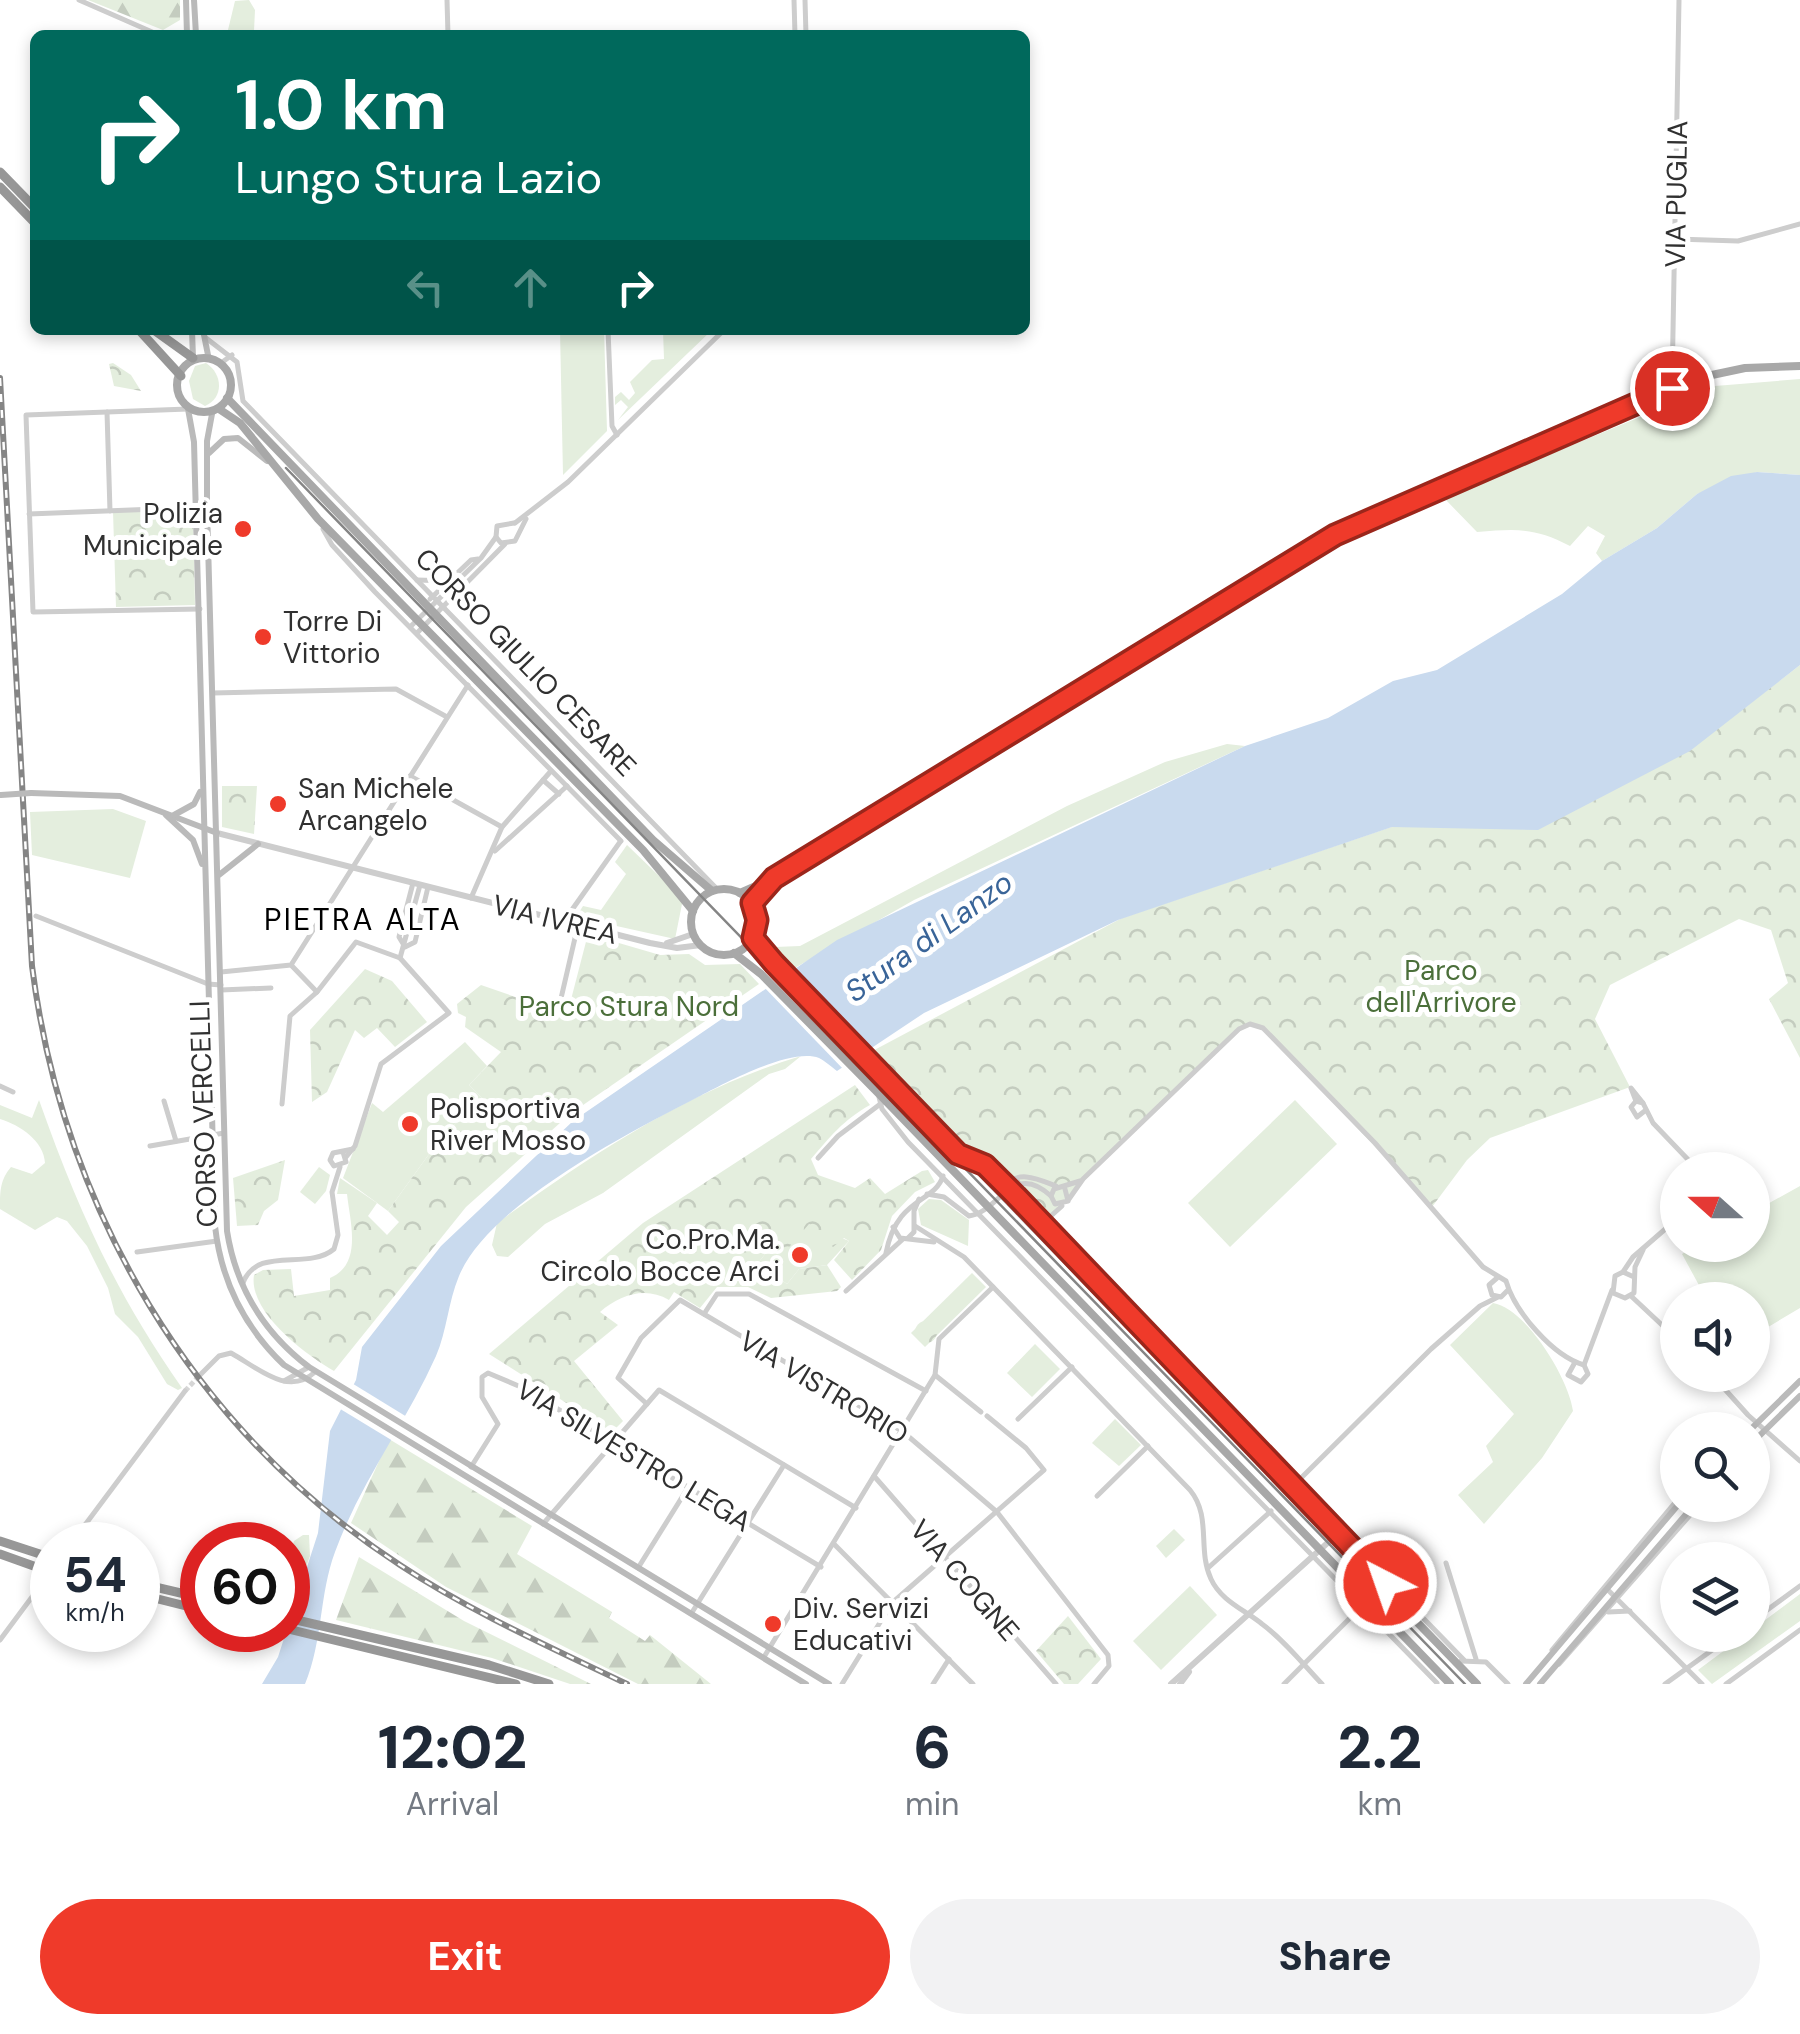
<!DOCTYPE html>
<html lang="en">
<head>
<meta charset="utf-8">
<style>
  body { margin:0; font-family:"DM Sans",sans-serif; background:#f2f2f3; color:#1f2937; height:100vh; display:flex; flex-direction:column; font-size:38px; white-space:nowrap }
  * { box-sizing:border-box; margin:0 }
  p { font-size:32px; color:#747a83 }
  .icon { flex:none; width:55px; height:55px; fill:none; stroke:currentColor; stroke-width:2; stroke-linecap:round; stroke-linejoin:round }
  .map { position:relative; height:1684px; overflow:hidden }
  .details { display:flex; flex-direction:column; background:#fff; flex:1 }
  .details>* { flex:none }
  .guide { position:absolute; left:30px; top:30px; width:1000px; height:305px; border-radius:15px; box-shadow:0 5px 15px #0003; background:#00695c; color:#fff; overflow:hidden }
  .needle { width:65px; rotate:291deg }
  .tools { position:absolute; left:1660px; top:1152px; display:grid; gap:20px }
  .tools a { display:grid; place-items:center; width:110px; height:110px; border-radius:50%; background:#fff; box-shadow:0 5px 15px #0003; font-size:50px }
  .speed { position:absolute; left:30px; top:1522px; display:flex; gap:20px; font-size:50px; font-weight:700; text-align:center }
  .speed>* { display:grid; place-content:center; width:130px; height:130px; border-radius:50%; background:#fff; box-shadow:0 5px 15px #0003; line-height:1 }
  .speed small { font-size:25px; font-weight:400 }
  .speed .limit { border:15px solid #d22; background:#fff; color:#111 }
  .pin { position:absolute; display:grid; place-items:center; width:85px; height:85px; color:#fff; margin:-42px; border:5px solid #fff; border-radius:50%; box-shadow:0 2px 10px #0007 }
  .me { position:absolute; width:110px; margin:-55px; rotate:319deg; stroke-linejoin:round; filter:drop-shadow(0 0 8px #0008) }
  .turn { display:flex; align-items:center; gap:35px; height:210px; padding:0 40px; font-size:45px }
  .turn .icon { width:130px; height:130px; stroke-width:2.5 }
  .turn b { display:block; font-size:70px; line-height:85px }
  .lanes { display:flex; align-items:center; height:95px; padding:0 40px; background:#0003; justify-content:center; gap:50px; direction:ltr }
  .lanes .off { opacity:.35 }
  .eta { display:flex; justify-content:space-evenly; align-items:center; height:170px; text-align:center }
  .eta b { font-size:60px; font-weight:800; line-height:70px }
  .primary-button { display:flex; gap:20px; margin-top:auto; padding:20px 40px }
  .primary-button a { flex:1; height:115px; border-radius:60px; background:#ef3a2a; color:#fff; font-size:40px; font-weight:800; line-height:115px; text-align:center }
  .primary-button a+a { background:#f2f2f3; color:#1f2937 }
  .map>svg:first-child { display:block }
</style>
</head>
<body>
<div class="map">
<svg width="1800" height="1684" viewBox="0 0 1800 1684">
  <defs>
    <pattern id="forest-firs" width="22" height="20" patternUnits="userSpaceOnUse" patternTransform="scale(2.5)"><rect width="22" height="20" fill="#e4eede"/><path d="M5 1l3.5 6h-7zM16 11l3.5 6h-7z" fill="#c4ccbf"/></pattern>
    <pattern id="park-crowns" width="20" height="18" patternUnits="userSpaceOnUse" patternTransform="scale(2.5)"><rect width="20" height="18" fill="#e4eede"/><path d="M2 6a3 3 0 1 1 6 0M12 15a3 3 0 1 1 6 0" fill="none" stroke="#c4ccbf"/></pattern>
  </defs>
  <rect width="100%" height="100%" fill="#fff"/>
  <g fill="#e4eede">
    <polygon points="249,0 255,10 254,31 227,34 235,1"/>
    <polygon points="560,330 604,330 607,431 563,475"/>
    <polygon points="663,330 712,330 618,420 628,407 621,400 615,405 615,397 621,392 629,400 635,393 630,382 652,360 664,359"/>
    <path d="M206,363C223,374 224,398 205,406L193,399L189,381L195,366Z"/>
    <path d="M1800,379V475L1757,472L1697,494L1657,528L1602,561L1596,553L1605,536L1588,526L1570,546C1534,527 1516,529 1477,532L1444,498L1715,386Z"/>
    <polygon points="1227,744 1245,746 914,900 793,969 775,947 800,946 1067,806 1165,762"/>
    <polygon points="113,809 146,821 130,878 32,855 30,812"/>
    <polygon points="627,845 683,899 675,939 576,917 583,906 601,910 626,874 615,862"/>
    <polygon points="465,1042 487,1066 469,1085 483,1099 442,1136 388,1211 343,1178 372,1103 383,1112"/>
    <path d="M801,1056L785,1069L769,1074L603,1193L545,1224L508,1257L497,1256L492,1245L497,1223C591,1155 688,1090 801,1056Z"/>
    <path d="M39,1100C78,1210 115,1292 182,1388L178,1390L167,1384L138,1337L115,1314L108,1288L87,1246L67,1221L57,1217L35,1230L0,1209C0,1191 0,1180 11,1167L32,1174L45,1163C44,1141 20,1125 0,1119V1105L32,1118Z"/>
    <polygon points="1295,1100 1337,1144 1230,1247 1188,1203"/>
    <polygon points="319,1167 330,1175 326,1191 315,1204 300,1192"/>
    <polygon points="1800,1186 1800,1308 1753,1336 1752,1300 1707,1300 1682,1254 1697,1245 1752,1245 1753,1212"/>
    <polygon points="929,1199 941,1200 969,1220 968,1246 921,1225 918,1209"/>
    <polygon points="808,1224 849,1241 827,1265 799,1269 787,1284 758,1263 773,1244 784,1252"/>
    <polygon points="972,1273 986,1287 925,1347 911,1333"/>
    <path d="M1493,1303C1526,1308 1569,1379 1573,1411L1542,1458L1484,1524L1458,1495L1493,1462L1486,1446L1514,1414L1450,1345Z"/>
    <polygon points="1035,1344 1060,1369 1032,1397 1007,1373"/>
    <polygon points="1115,1419 1141,1445 1119,1466 1092,1443"/>
    <polygon points="1174,1529 1185,1540 1166,1558 1156,1546"/>
    <path d="M303,1535H309L310,1556L292,1604C284,1583 287,1561 294,1541Z"/>
    <polygon points="1190,1586 1217,1615 1161,1670 1133,1641"/>
    <polygon points="1800,1594 1800,1621 1712,1684 1698,1670 1745,1635 1752,1635 1753,1629"/>
  </g>
  <g fill="url(#forest-firs)">
    <polygon points="88,0 180,0 180,20 163,30"/>
    <polygon points="389,1439 532,1526 517,1554 612,1612 609,1618 645,1641 650,1635 711,1684 638,1684 446,1587 351,1523"/>
    <polygon points="359,1557 464,1621 591,1684 570,1684 492,1658 336,1620"/>
  </g>
  <g fill="url(#park-crowns)">
    <polygon points="113,363 131,375 141,391 114,386 109,364"/>
    <polygon points="193,510 195,605 116,607 113,512"/>
    <polygon points="1800,665 1800,1058 1769,999 1788,983 1771,930 1739,919 1610,985 1595,1019 1630,1087 1490,1138 1467,1160 1432,1207 1263,1028 1250,1024 1239,1029 1091,1171 1042,1224 865,1055 1122,918 1744,708"/>
    <polygon points="222,786 257,786 254,834 222,827"/>
    <path d="M588,934L660,955L689,954L705,965L740,964L759,984L570,1114L466,1207L334,1371C306,1355 248,1312 254,1275L263,1270L291,1269L294,1296L330,1290V1278C363,1264 350,1222 347,1194H337L340,1178L377,1203L368,1216L387,1235L399,1222L388,1211L442,1136L483,1099L469,1085L501,1052L465,1027L466,1017L458,1013L457,1004L481,985L567,1015Z"/>
    <polygon points="365,969 392,981 427,1022 395,1047 377,1028 364,1038 355,1030 327,1092 312,1102 310,1030"/>
    <path d="M855,1085L870,1105C843,1120 830,1137 811,1159L818,1175L855,1188L870,1178L885,1194L922,1171L928,1170L935,1182L915,1192L892,1216L881,1250L852,1280L834,1260L849,1241L844,1238L833,1247L809,1224L784,1253L773,1244L758,1263L787,1284L799,1269L827,1265L841,1287L837,1291L771,1298L748,1287H717L700,1308L674,1292L669,1300C645,1286 620,1295 600,1312L618,1325L574,1361L623,1421L612,1432L489,1354L643,1223Z"/>
    <polygon points="285,1160 278,1200 264,1211 258,1225 237,1226 233,1178"/>
    <circle cx="926" cy="1332" r="11"/>
    <polygon points="1068,1616 1101,1659 1078,1684 1064,1684 1036,1651"/>
  </g>
  <path fill="#c9daee" d="M1757,472L1800,475V665L1690,751L1538,830L1392,827L1118,920L924,1013L837,1071C832,1067 825,1061 819,1058C791,1047 723,1084 698,1097C630,1132 489,1204 459,1276C448,1302 447,1331 436,1356C406,1423 360,1483 335,1552C319,1595 323,1641 305,1684H262L278,1657L318,1533L330,1431L356,1380L362,1347L441,1246L573,1121L837,940L1245,746L1328,718L1393,681L1437,670L1562,594L1602,561L1657,528L1697,494L1731,476Z"/>
  <g fill="#fff">
    <polygon points="789,965 875,1054 846,1072 761,984"/>
    <polygon points="350,1382 407,1417 393,1441 337,1407"/>
  </g>
  <g fill="none" stroke-linecap="round" stroke-linejoin="round">
    <polyline stroke="#d6d6d6" stroke-width="5" stroke-dasharray="5 2.5" stroke-linecap="butt" points="185,1391 200,1375"/>
    <g stroke="#cdcdcd" stroke-width="5">
      <polyline points="79,0 159,35"/>
      <polyline points="447,0 448,35"/>
      <polyline points="794,0 795,35"/>
      <polyline points="805,0 806,35"/>
      <polyline points="1676,239 1738,241 1800,224"/>
      <polyline points="608,330 612,426 617,435"/>
      <polyline points="206,338 237,362 243,401 717,889"/>
      <polyline points="221,363 232,355"/>
      <polyline points="1672,387 1679,0"/>
      <polyline points="188,409 26,415 33,612 200,609"/>
      <polyline points="107,412 110,511"/>
      <polyline points="29,514 207,507"/>
      <polyline points="514,523 497,526 496,537 501,543 515,541 526,519"/>
      <polyline points="515,523 568,482 724,330"/>
      <polyline points="323,529 332,545 375,592 621,841"/>
      <polyline points="417,580 449,581"/>
      <polyline points="430,599 471,560 478,559"/>
      <polyline points="410,627 481,558 496,537"/>
      <polyline points="417,633 505,544"/>
      <polyline points="213,693 396,689 447,717"/>
      <polyline points="410,776 502,827"/>
      <polyline points="543,780 559,794"/>
      <polyline points="495,851 567,786"/>
      <polyline points="413,883 399,937 405,947 415,942 428,887"/>
      <polyline points="471,898 502,827 551,771"/>
      <polyline points="36,916 208,984 221,985"/>
      <polyline points="564,921 620,842"/>
      <polyline points="400,958 420,885"/>
      <polyline points="292,966 317,992"/>
      <polyline points="221,972 291,965 468,685"/>
      <polyline points="221,990 271,988"/>
      <polyline points="559,1007 578,925"/>
      <polyline points="0,1086 13,1092"/>
      <polyline points="879,1097 882,1109 908,1142 1437,1683"/>
      <polyline points="164,1101 176,1141"/>
      <polyline points="1636,1101 1631,1088 1643,1103"/>
      <polyline points="282,1104 290,1016 317,992 356,942 400,958 449,1013 381,1064 355,1146 346,1157"/>
      <polyline points="1646,1110 1637,1117 1631,1107 1636,1101 1643,1103 1653,1123 1698,1170"/>
      <polyline points="150,1146 224,1133"/>
      <polyline points="343,1152 346,1162 334,1166 330,1160 333,1153 353,1149"/>
      <polyline points="969,1157 1008,1189 1379,1572"/>
      <polyline points="818,1158 838,1136 883,1102"/>
      <path d="M1003,1187C1018,1169 1038,1179 1056,1186"/>
      <polyline points="1065,1189 1068,1201 1055,1204 1051,1196 1054,1189 1080,1181"/>
      <path d="M927,1194L944,1197L969,1216C1000,1212 1012,1160 1051,1196"/>
      <path d="M1069,1199L1083,1179L1239,1029L1250,1024L1263,1028L1375,1143L1483,1267L1506,1281C1515,1312 1553,1356 1584,1365L1588,1374L1581,1382L1568,1375L1574,1364"/>
      <polyline points="1042,1224 1062,1206"/>
      <path d="M915,1226L964,1257L1190,1490C1212,1517 1197,1549 1211,1579C1221,1601 1245,1610 1262,1624C1284,1640 1303,1664 1322,1684"/>
      <polyline points="893,1227 900,1238 934,1242"/>
      <polyline points="908,1238 914,1232 914,1211 919,1199"/>
      <polyline points="137,1252 217,1241"/>
      <path d="M886,1253C897,1196 934,1204 943,1176"/>
      <polyline points="1623,1272 1633,1257 1678,1218"/>
      <polyline points="1634,1277 1623,1272 1615,1276 1613,1293 1625,1298 1634,1293 1635,1267 1643,1250"/>
      <polyline points="1497,1278 1489,1285 1492,1295 1501,1297 1508,1290"/>
      <path d="M243,1283C257,1245 308,1271 334,1249L338,1235L332,1192L340,1167"/>
      <polyline points="846,1291 903,1239"/>
      <polyline points="1631,1296 1678,1340"/>
      <polyline points="704,1314 717,1294 749,1294 926,1391"/>
      <polyline points="1584,1365 1612,1290"/>
      <path d="M200,1375L219,1356L231,1353C258,1368 288,1397 315,1372"/>
      <polyline points="935,1375 981,1412"/>
      <polyline points="1712,1375 1748,1415 1800,1461"/>
      <polyline points="284,1381 309,1367"/>
      <polyline points="647,1404 618,1378 641,1338 680,1300 902,1431 997,1512 1108,1655 1109,1666 1094,1684"/>
      <polyline points="1018,1419 1072,1367"/>
      <polyline points="471,1467 498,1424 482,1397 482,1377 488,1373 521,1387 821,1567"/>
      <polyline points="874,1476 1056,1684"/>
      <polyline points="1295,1484 1431,1349 1480,1306 1498,1297"/>
      <polyline points="1097,1496 1148,1446"/>
      <polyline points="543,1524 659,1390 856,1508"/>
      <polyline points="834,1544 973,1684"/>
      <polyline points="70,1545 185,1391"/>
      <polyline points="1446,1563 1476,1659"/>
      <polyline points="638,1568 689,1486"/>
      <polyline points="1208,1568 1271,1511"/>
      <polyline points="1386,1580 1464,1660"/>
      <polyline points="1606,1588 1702,1684"/>
      <polyline points="1608,1612 1630,1611"/>
      <polyline points="691,1614 784,1465"/>
      <polyline points="1752,1621 1800,1586"/>
      <polyline points="0,1640 52,1570"/>
      <polyline points="1552,1650 1678,1499"/>
      <polyline points="764,1657 935,1375 939,1339 993,1287"/>
      <polyline points="1461,1661 1486,1662 1508,1684"/>
      <polyline points="1559,1664 1699,1505"/>
      <polyline points="842,1684 892,1603 1044,1470 1026,1448 987,1416"/>
      <polyline points="933,1684 949,1659"/>
      <polyline points="1284,1684 1362,1606"/>
      <polyline points="1665,1684 1733,1635"/>
      <polyline points="1726,1684 1800,1630"/>
    </g>
    <g stroke="#cdcdcd" stroke-width="6">
      <polyline points="217,833 650,943 677,948 701,945"/>
      <polyline points="667,943 693,934"/>
      <polyline points="1171,1684 1333,1538"/>
      <polyline points="1180,1684 1189,1672"/>
    </g>
    <g stroke="#bababa" stroke-width="6">
      <polyline points="186,0 187,35"/>
      <polyline points="194,0 196,35"/>
      <polyline points="192,330 193,358"/>
      <polyline points="203,330 208,355"/>
      <path d="M188,409L194,442L215,1226C221,1280 244,1327 284,1365L806,1684"/>
      <path d="M212,414L207,441V507L227,1231C236,1288 263,1332 309,1367L829,1684"/>
      <polyline points="209,453 224,439 238,438 267,461"/>
      <polyline points="31,793 120,796 217,833"/>
      <polyline points="166,815 193,840 202,864"/>
      <polyline points="174,815 194,804 200,792"/>
      <polyline points="219,875 258,844"/>
      <polyline points="1750,1430 1800,1381"/>
      <polyline points="1752,1443 1800,1396"/>
      <polyline points="1526,1684 1678,1505"/>
      <polyline points="1540,1684 1694,1505"/>
    </g>
    <g stroke="#a8a8a8" stroke-width="8">
      <circle cx="204" cy="385" r="27"/>
      <polyline points="227,398 653,840 712,891"/>
      <polyline points="219,409 240,423 318,519 643,850 693,911"/>
      <circle cx="724" cy="922" r="33"/>
      <polyline points="740,893 774,878"/>
      <polyline points="752,903 774,878 1335,535 1693,379 1745,368 1800,366"/>
      <polyline points="753,938 1477,1684"/>
      <polyline points="734,953 761,974 879,1094 1450,1684"/>
      <polyline points="1379,1572 1391,1595"/>
    </g>
    <g stroke="#979797" stroke-width="9">
      <polyline points="0,172 35,208"/>
      <polyline points="0,187 35,223"/>
      <polyline points="139,330 181,376"/>
      <polyline points="154,330 193,358"/>
      <polyline points="0,1541 52,1558"/>
      <polyline points="0,1554 42,1569"/>
      <polyline points="138,1583 202,1598"/>
      <polyline points="138,1594 202,1610"/>
      <polyline points="288,1618 489,1665 549,1684"/>
      <polyline points="288,1629 516,1684"/>
    </g>
    <polyline stroke="#858585" stroke-width="2.5" points="286,468 1465,1684"/>
    <g stroke="#858585" stroke-width="6">
      <path id="rail" d="M0,378L32,966C63,1210 193,1430 400,1565C471,1612 550,1647 627,1684"/>
    </g>
    <use href="#rail" stroke="#fff" stroke-width="2.5" stroke-dasharray="8" stroke-linecap="butt"/>
    <polyline stroke="#bababa" stroke-width="6" points="1,795 31,793"/>
    <polyline stroke="#979797" stroke-width="9" points="42,1569 52,1572"/>
  </g>
  <g fill="none" stroke-linecap="round" stroke-linejoin="round">
    <g stroke="#9b261b" stroke-width="25">
      <polyline id="route" points="1386,1583 1016,1196 985,1165 958,1154 774,963 753,938 757,920 752,903 774,878 1335,535 1672,388"/>
    </g>
    <use href="#route" stroke="#ef3a2a" stroke-width="18"/>
  </g>
  <g fill="#ef3a2a" stroke="#fff" stroke-width="4">
    <circle cx="243" cy="529" r="10"/>
    <circle cx="263" cy="637" r="10"/>
    <circle cx="278" cy="804" r="10"/>
    <circle cx="410" cy="1124" r="10"/>
    <circle cx="800" cy="1255" r="10"/>
    <circle cx="773" cy="1624" r="10"/>
  </g>
  <g text-anchor="middle" stroke-width="10" stroke-linejoin="round" paint-order="stroke">
    <g font-size="28" fill="#303030" stroke="#fff">
      <text transform="translate(1676 194) rotate(-89)" y="10">VIA PUGLIA</text>
      <text transform="translate(526 662) rotate(46)" y="10">CORSO GIULIO CESARE</text>
      <text transform="translate(555 919) rotate(14)" y="10">VIA IVREA</text>
      <text transform="translate(203 1114) rotate(-92)" y="10">CORSO VERCELLI</text>
      <text transform="translate(824 1387) rotate(31)" y="10">VIA VISTRORIO</text>
      <text transform="translate(634 1455) rotate(31)" y="10">VIA SILVESTRO LEGA</text>
      <text transform="translate(965 1580) rotate(49)" y="10">VIA COGNE</text>
    </g>
    <g font-size="28" fill="#303030" stroke="#fff" text-anchor="start">
      <text x="223" y="523" text-anchor="end">Polizia<tspan x="223" dy="32">Municipale</tspan></text>
      <text x="283" y="631">Torre Di<tspan x="283" dy="32">Vittorio</tspan></text>
      <text x="298" y="798">San Michele<tspan x="298" dy="32">Arcangelo</tspan></text>
      <text x="430" y="1118">Polisportiva<tspan x="430" dy="32">River Mosso</tspan></text>
      <text x="780" y="1249" text-anchor="end">Co.Pro.Ma.<tspan x="780" dy="32">Circolo Bocce Arci</tspan></text>
      <text x="793" y="1618">Div. Servizi<tspan x="793" dy="32">Educativi</tspan></text>
    </g>
    <g font-size="28" fill="#4b6f3a" stroke="#fff">
      <text x="1441" y="980">Parco<tspan x="1441" dy="32">dell'Arrivore</tspan></text>
      <text x="629" y="1016">Parco Stura Nord</text>
    </g>
    <g font-size="30" letter-spacing="2.5" fill="#000" stroke="#fff">
      <text x="363" y="930">PIETRA ALTA</text>
    </g>
    <g font-size="30" font-style="italic" fill="#396498" stroke="#fff">
      <text transform="translate(929 937) rotate(-36)" y="10">Stura di Lanzo</text>
    </g>
  </g>
</svg>
<div class="tools">
<a><svg class="needle" viewBox="-14 -14 28 28"><path d="M0-13l5 13h-10z" fill="#e53935"/><path d="M0 13l5-13h-10z" fill="#747a83"/></svg></a>
<a><svg class="icon" aria-label="sound" viewBox="0 0 24 24"><path d="M4 9h4l5-4v14l-5-4H4zM17 9q2 3 0 6"/></svg></a>
<a><svg class="icon" aria-label="search" viewBox="0 0 24 24"><circle cx="10" cy="10" r="6"/><path d="M15 15l6 6"/></svg></a>
<a><svg class="icon" aria-label="layers" viewBox="0 0 24 24"><path d="M12 4l9 5-9 5-9-5zM3 14l9 5 9-5"/></svg></a>
</div>
<div class="speed"><div>54<small>km/h</small></div><div class="limit">60</div></div>
<div class="pin" style="left:1672px;top:388px;background:#d93025"><svg class="icon" aria-label="arrive" viewBox="0 0 24 24"><path d="M6 21V4h12l-3 4 3 4H6"/></svg></div>
<svg class="me" style="left:1386px;top:1583px" viewBox="-20 -20 40 40"><circle r="17" fill="#ef3a2a" stroke="#fff" stroke-width="3"/><path d="M0-11L8 9 0 5-8 9z" fill="#fff"/></svg>
<div class="guide">
<div class="turn"><svg class="icon" aria-label="right" viewBox="0 0 24 24"><path d="M7 20v-9h11M14 6l5 5-5 5"/></svg><div><b>1.0 km</b>Lungo Stura Lazio</div></div>
<div class="lanes"><svg class="icon off" aria-label="left" viewBox="0 0 24 24"><path d="M17 20v-9H6M10 6l-5 5 5 5"/></svg><svg class="icon off" aria-label="ahead" viewBox="0 0 24 24"><path d="M12 20V5M6 11l6-6 6 6"/></svg><svg class="icon" aria-label="right" viewBox="0 0 24 24"><path d="M7 20v-9h11M14 6l5 5-5 5"/></svg></div>
</div>
</div>
<section class="details">
<div class="eta">
<div><b>12:02</b><p>Arrival</p></div>
<div><b>6</b><p>min</p></div>
<div><b>2.2</b><p>km</p></div>
</div>
<div class="primary-button"><a>Exit</a><a>Share</a></div>
</section>
</body>
</html>
